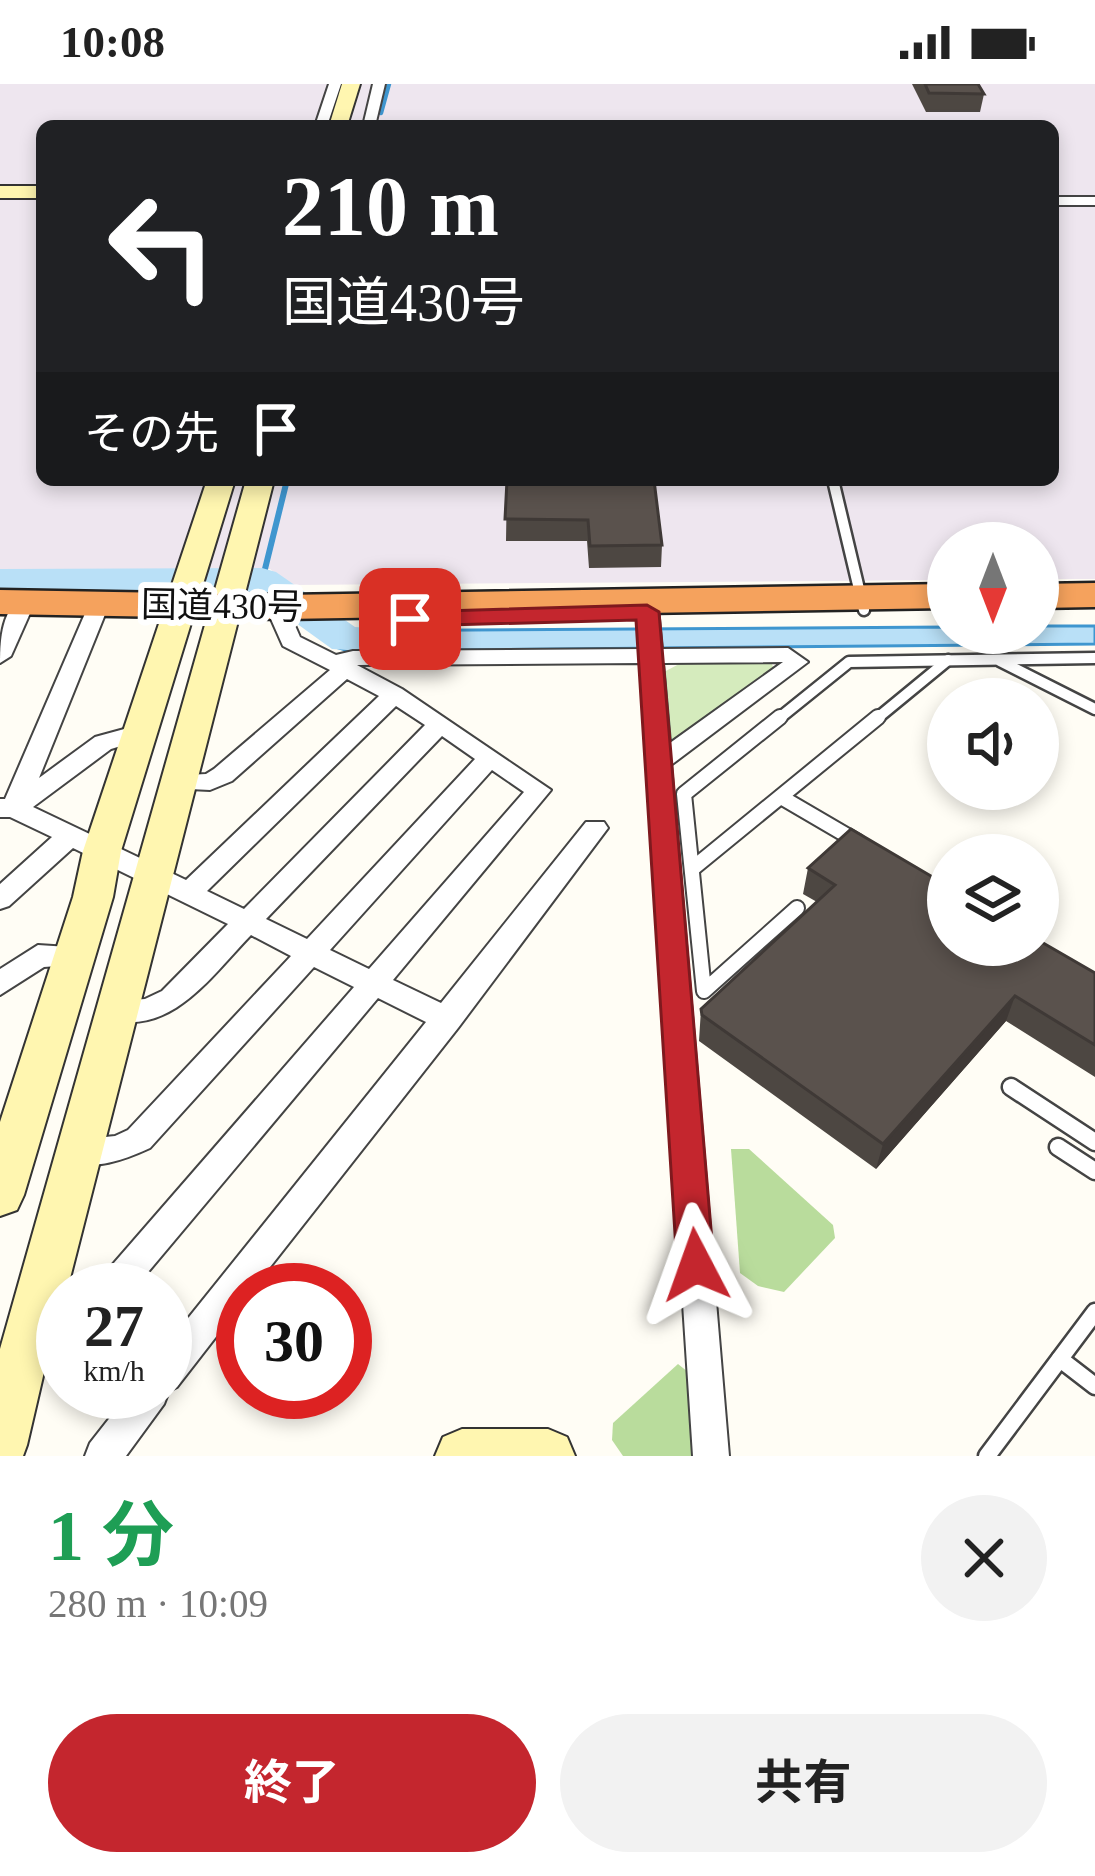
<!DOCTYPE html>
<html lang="ja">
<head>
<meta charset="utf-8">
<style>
  body { margin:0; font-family:"Times New Roman","Noto Sans JP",serif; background:#f2f2f2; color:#222; height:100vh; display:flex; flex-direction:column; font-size:45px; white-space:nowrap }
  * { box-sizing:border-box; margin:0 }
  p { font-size:39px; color:#767676 }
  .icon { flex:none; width:66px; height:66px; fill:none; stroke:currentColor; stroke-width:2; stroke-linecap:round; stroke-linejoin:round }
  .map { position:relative; height:1372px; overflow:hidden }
  .drawer { display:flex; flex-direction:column; background:#fff; flex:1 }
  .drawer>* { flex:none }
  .top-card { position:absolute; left:36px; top:36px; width:1023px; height:366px; border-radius:18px; box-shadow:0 6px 18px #0003; background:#202124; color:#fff; overflow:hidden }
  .needle { width:78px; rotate:180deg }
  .controls { position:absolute; left:927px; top:438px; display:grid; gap:24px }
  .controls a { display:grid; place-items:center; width:132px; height:132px; border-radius:50%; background:#fff; box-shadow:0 6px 18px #0003; font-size:60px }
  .speed { position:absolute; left:36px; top:1179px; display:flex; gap:24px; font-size:60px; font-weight:700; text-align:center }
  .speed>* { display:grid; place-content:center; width:156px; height:156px; border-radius:50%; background:#fff; box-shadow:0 6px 18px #0003; line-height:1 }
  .speed small { font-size:30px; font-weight:400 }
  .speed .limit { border:18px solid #d22; background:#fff; color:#111 }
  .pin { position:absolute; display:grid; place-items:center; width:102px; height:102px; color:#fff; margin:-51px; border-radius:24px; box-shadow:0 6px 18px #0006 }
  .me { position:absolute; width:132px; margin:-66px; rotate:356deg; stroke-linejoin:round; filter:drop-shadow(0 0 9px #0008) }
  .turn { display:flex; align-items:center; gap:42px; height:252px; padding:0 48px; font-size:54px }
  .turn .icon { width:156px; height:156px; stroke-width:2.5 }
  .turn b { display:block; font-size:84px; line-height:102px }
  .then { display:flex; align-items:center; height:114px; padding:0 48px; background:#0003; gap:24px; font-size:45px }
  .round { display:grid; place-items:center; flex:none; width:126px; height:126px; border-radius:63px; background:#f2f2f2 }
  .head { display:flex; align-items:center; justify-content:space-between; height:204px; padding:0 48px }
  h1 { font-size:72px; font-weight:700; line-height:90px; color:#1e9e55 }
  .action { display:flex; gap:24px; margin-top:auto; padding:24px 48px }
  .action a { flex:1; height:138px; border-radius:72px; background:#c4262e; color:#fff; font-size:48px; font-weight:700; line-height:138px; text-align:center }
  .action a+a { background:#f2f2f2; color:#222 }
  .status { display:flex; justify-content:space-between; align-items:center; height:84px; padding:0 60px; background:#fff; direction:ltr }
  .status svg { height:33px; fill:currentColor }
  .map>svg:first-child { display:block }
</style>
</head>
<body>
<div class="status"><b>10:08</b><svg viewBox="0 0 49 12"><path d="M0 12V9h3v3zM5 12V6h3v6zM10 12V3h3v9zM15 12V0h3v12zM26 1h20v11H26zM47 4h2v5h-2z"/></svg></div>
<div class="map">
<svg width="1095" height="1372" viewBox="0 0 1095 1372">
  <rect width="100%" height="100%" fill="#fffdf5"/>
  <path fill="#eee6ef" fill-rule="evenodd" d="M0,0H1095V495H1038V459H948V496L290,501L270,485H0ZM42,42H1053V396H42Z"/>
  <polygon fill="#d5ebbd" points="683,578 771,578 774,585 669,660 662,589"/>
  <g fill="#b9dc9c">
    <polygon points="731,1065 749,1065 833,1141 835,1154 784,1208 758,1202 740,1189"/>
    <polygon points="678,1280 688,1288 692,1372 623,1372 612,1356 613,1339"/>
  </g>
  <polygon fill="#b9e0f7" stroke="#3f96cf" stroke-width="3" points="1038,542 1095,542 1095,560 349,567 335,563 316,547 948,543 948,549 1038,549"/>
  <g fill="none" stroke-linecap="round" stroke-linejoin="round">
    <polyline stroke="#3f96cf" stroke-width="4.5" points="381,29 389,0"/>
    <g stroke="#3f96cf" stroke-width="6">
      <polyline points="0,489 184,489"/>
      <polyline points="264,489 287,396"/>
    </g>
    <polygon fill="#b9e0f7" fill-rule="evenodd" points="262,484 276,488 355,543 406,547 412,556 406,565 392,569 332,565 253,508 0,509 0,485"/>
    <g stroke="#444" stroke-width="15">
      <g id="lane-far2">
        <polyline points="833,396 864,526"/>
        <polyline points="1000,577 1095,625"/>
        <polyline points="777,636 849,578 1095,574"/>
        <polyline points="875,636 948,576"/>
      </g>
    </g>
    <g stroke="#444" stroke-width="18">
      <g id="lane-far1">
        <polyline points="780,633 684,710 704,907 797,824"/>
        <polyline points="781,713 858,758"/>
        <polyline points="692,785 878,633"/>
      </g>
    </g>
    <g stroke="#444" stroke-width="21">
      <g id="lane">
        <polyline points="1011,1003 1095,1058"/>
        <polyline points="1058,1063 1095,1087"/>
        <polyline points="1060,1275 1095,1302"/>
        <polyline points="987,1372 1095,1228"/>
      </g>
    </g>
    <g stroke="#444" stroke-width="4">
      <g id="street">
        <polygon points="329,0 341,0 327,42 315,42"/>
        <polygon points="373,0 385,0 375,42 363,42"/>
        <rect x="1053" y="113" width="42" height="8"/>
        <path d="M647,509L657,515L662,565L788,564L808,578L671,681L729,1372H693L641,579L357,581L402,605L551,706L393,896L441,919L586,738H604L608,744L458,944L252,1206H243V1218L177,1303L169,1307L164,1320L126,1372H85L90,1359L130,1308H165V1263L426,938L378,914L133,1206H95L100,1195L354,903L314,883L150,1064C124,1076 94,1087 66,1077L62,1067L66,1057L115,1052L128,1046L291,872L251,851C212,891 170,955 106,934L102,926L106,918L145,915L162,907L228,840L73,764L9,822L0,825V800L52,753L10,733H0V715H5L90,518L100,512L110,518L39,694L95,653L139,641L151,649L147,654L111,665L33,723L186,796L379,612L347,595L232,697L210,706L169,704L166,698L169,692L206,690L214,685L330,586L283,562L271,535L274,530H290L300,553L336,571L353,567L640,565L637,515ZM783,578L670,659L663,579ZM396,622L425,641L244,825L207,807ZM442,652L475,675L307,855L266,835ZM492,686L524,708L369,885L330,866Z"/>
        <path d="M25,512L35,518L11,572L0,579C0,555 2,523 25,512Z"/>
        <polygon points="38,861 84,864 88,872 84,880 44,883 0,911 0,885"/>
      </g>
    </g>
    <g stroke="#333" stroke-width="4">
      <g id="secondary">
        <polygon points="342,0 360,0 347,42 329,42"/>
        <rect x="0" y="102" width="42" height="12"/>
        <polygon points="207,396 235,396 121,767 113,813 24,1111 17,1126 0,1132 0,1038 73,813 83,767"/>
        <polygon points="246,396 274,396 67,1206 63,1206 27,1361 23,1372 0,1372 0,1265"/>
        <polygon points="462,1345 548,1345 567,1353 575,1372 435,1372 443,1353"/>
      </g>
    </g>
    <g stroke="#222" stroke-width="5">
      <g id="highway">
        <polygon points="1095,499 1095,523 1038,524 1038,500"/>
        <polygon points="948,500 948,524 284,535 0,530 0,506 284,511"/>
      </g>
    </g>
    <use href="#lane-far2" stroke="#fff" stroke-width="10"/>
    <use href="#lane-far1" stroke="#fff" stroke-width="14"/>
    <use href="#lane" stroke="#fff" stroke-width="16"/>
    <use href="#street" fill="#fff" fill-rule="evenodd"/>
    <use href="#secondary" fill="#fff6b0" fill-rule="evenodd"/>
    <use href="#highway" fill="#f5a25d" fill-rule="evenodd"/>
  </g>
  <g fill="#4d4742">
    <polygon points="912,0 978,0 984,10 980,28 926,28"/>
    <polygon points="507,396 662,461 661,483 589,484 587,457 506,457"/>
    <polygon points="808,784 1095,889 1095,993 1006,937 876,1085 699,957 701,925 817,818 803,810"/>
  </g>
  <polygon fill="#3f3936" points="1015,912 1006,937 876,1085 883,1060"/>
  <g fill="#5a524d" stroke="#3f3936" stroke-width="3">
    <polygon points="925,0 978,0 984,10 929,9"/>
    <polygon points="507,396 654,396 662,461 590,462 588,436 505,435"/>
    <polygon points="851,745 948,802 948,861 1038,861 1038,856 1095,889 1095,961 1015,912 883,1060 702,931 701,925 835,801 808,784"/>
  </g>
  <polygon fill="#c4262e" stroke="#7f191e" stroke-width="3" points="647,521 659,528 714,1181 709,1193 696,1198 682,1193 677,1181 636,536 410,542 397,535 410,528"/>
  <g text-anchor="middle" stroke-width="12" stroke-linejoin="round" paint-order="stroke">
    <g font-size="36" fill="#111" stroke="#fff">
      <text transform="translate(222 521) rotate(1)" y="13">国道430号</text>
    </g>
  </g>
</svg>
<div class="controls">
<a><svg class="needle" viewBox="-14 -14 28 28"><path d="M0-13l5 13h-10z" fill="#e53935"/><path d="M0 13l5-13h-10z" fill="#767676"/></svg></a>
<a><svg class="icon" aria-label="sound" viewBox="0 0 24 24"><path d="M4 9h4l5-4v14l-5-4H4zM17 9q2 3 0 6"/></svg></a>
<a><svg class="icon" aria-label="layers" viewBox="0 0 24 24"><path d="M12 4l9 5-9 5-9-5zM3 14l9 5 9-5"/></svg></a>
</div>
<div class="speed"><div>27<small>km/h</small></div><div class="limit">30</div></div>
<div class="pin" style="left:410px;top:535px;background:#d93025"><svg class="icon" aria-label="arrive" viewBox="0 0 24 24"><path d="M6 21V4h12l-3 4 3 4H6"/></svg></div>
<svg class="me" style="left:696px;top:1181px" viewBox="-20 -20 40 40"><path d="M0-17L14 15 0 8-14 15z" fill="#c4262e" stroke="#fff" stroke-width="4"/></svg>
<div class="top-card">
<div class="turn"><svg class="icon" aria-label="left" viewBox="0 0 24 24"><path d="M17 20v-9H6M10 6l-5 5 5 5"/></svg><div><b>210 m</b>国道430号</div></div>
<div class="then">その先<svg class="icon" aria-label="arrive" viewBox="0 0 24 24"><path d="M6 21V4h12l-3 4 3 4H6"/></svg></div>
</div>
</div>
<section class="drawer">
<div class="head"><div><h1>1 分</h1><p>280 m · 10:09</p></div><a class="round"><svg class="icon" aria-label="close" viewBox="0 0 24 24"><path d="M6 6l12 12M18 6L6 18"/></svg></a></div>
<div class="action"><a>終了</a><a>共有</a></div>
</section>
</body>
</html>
